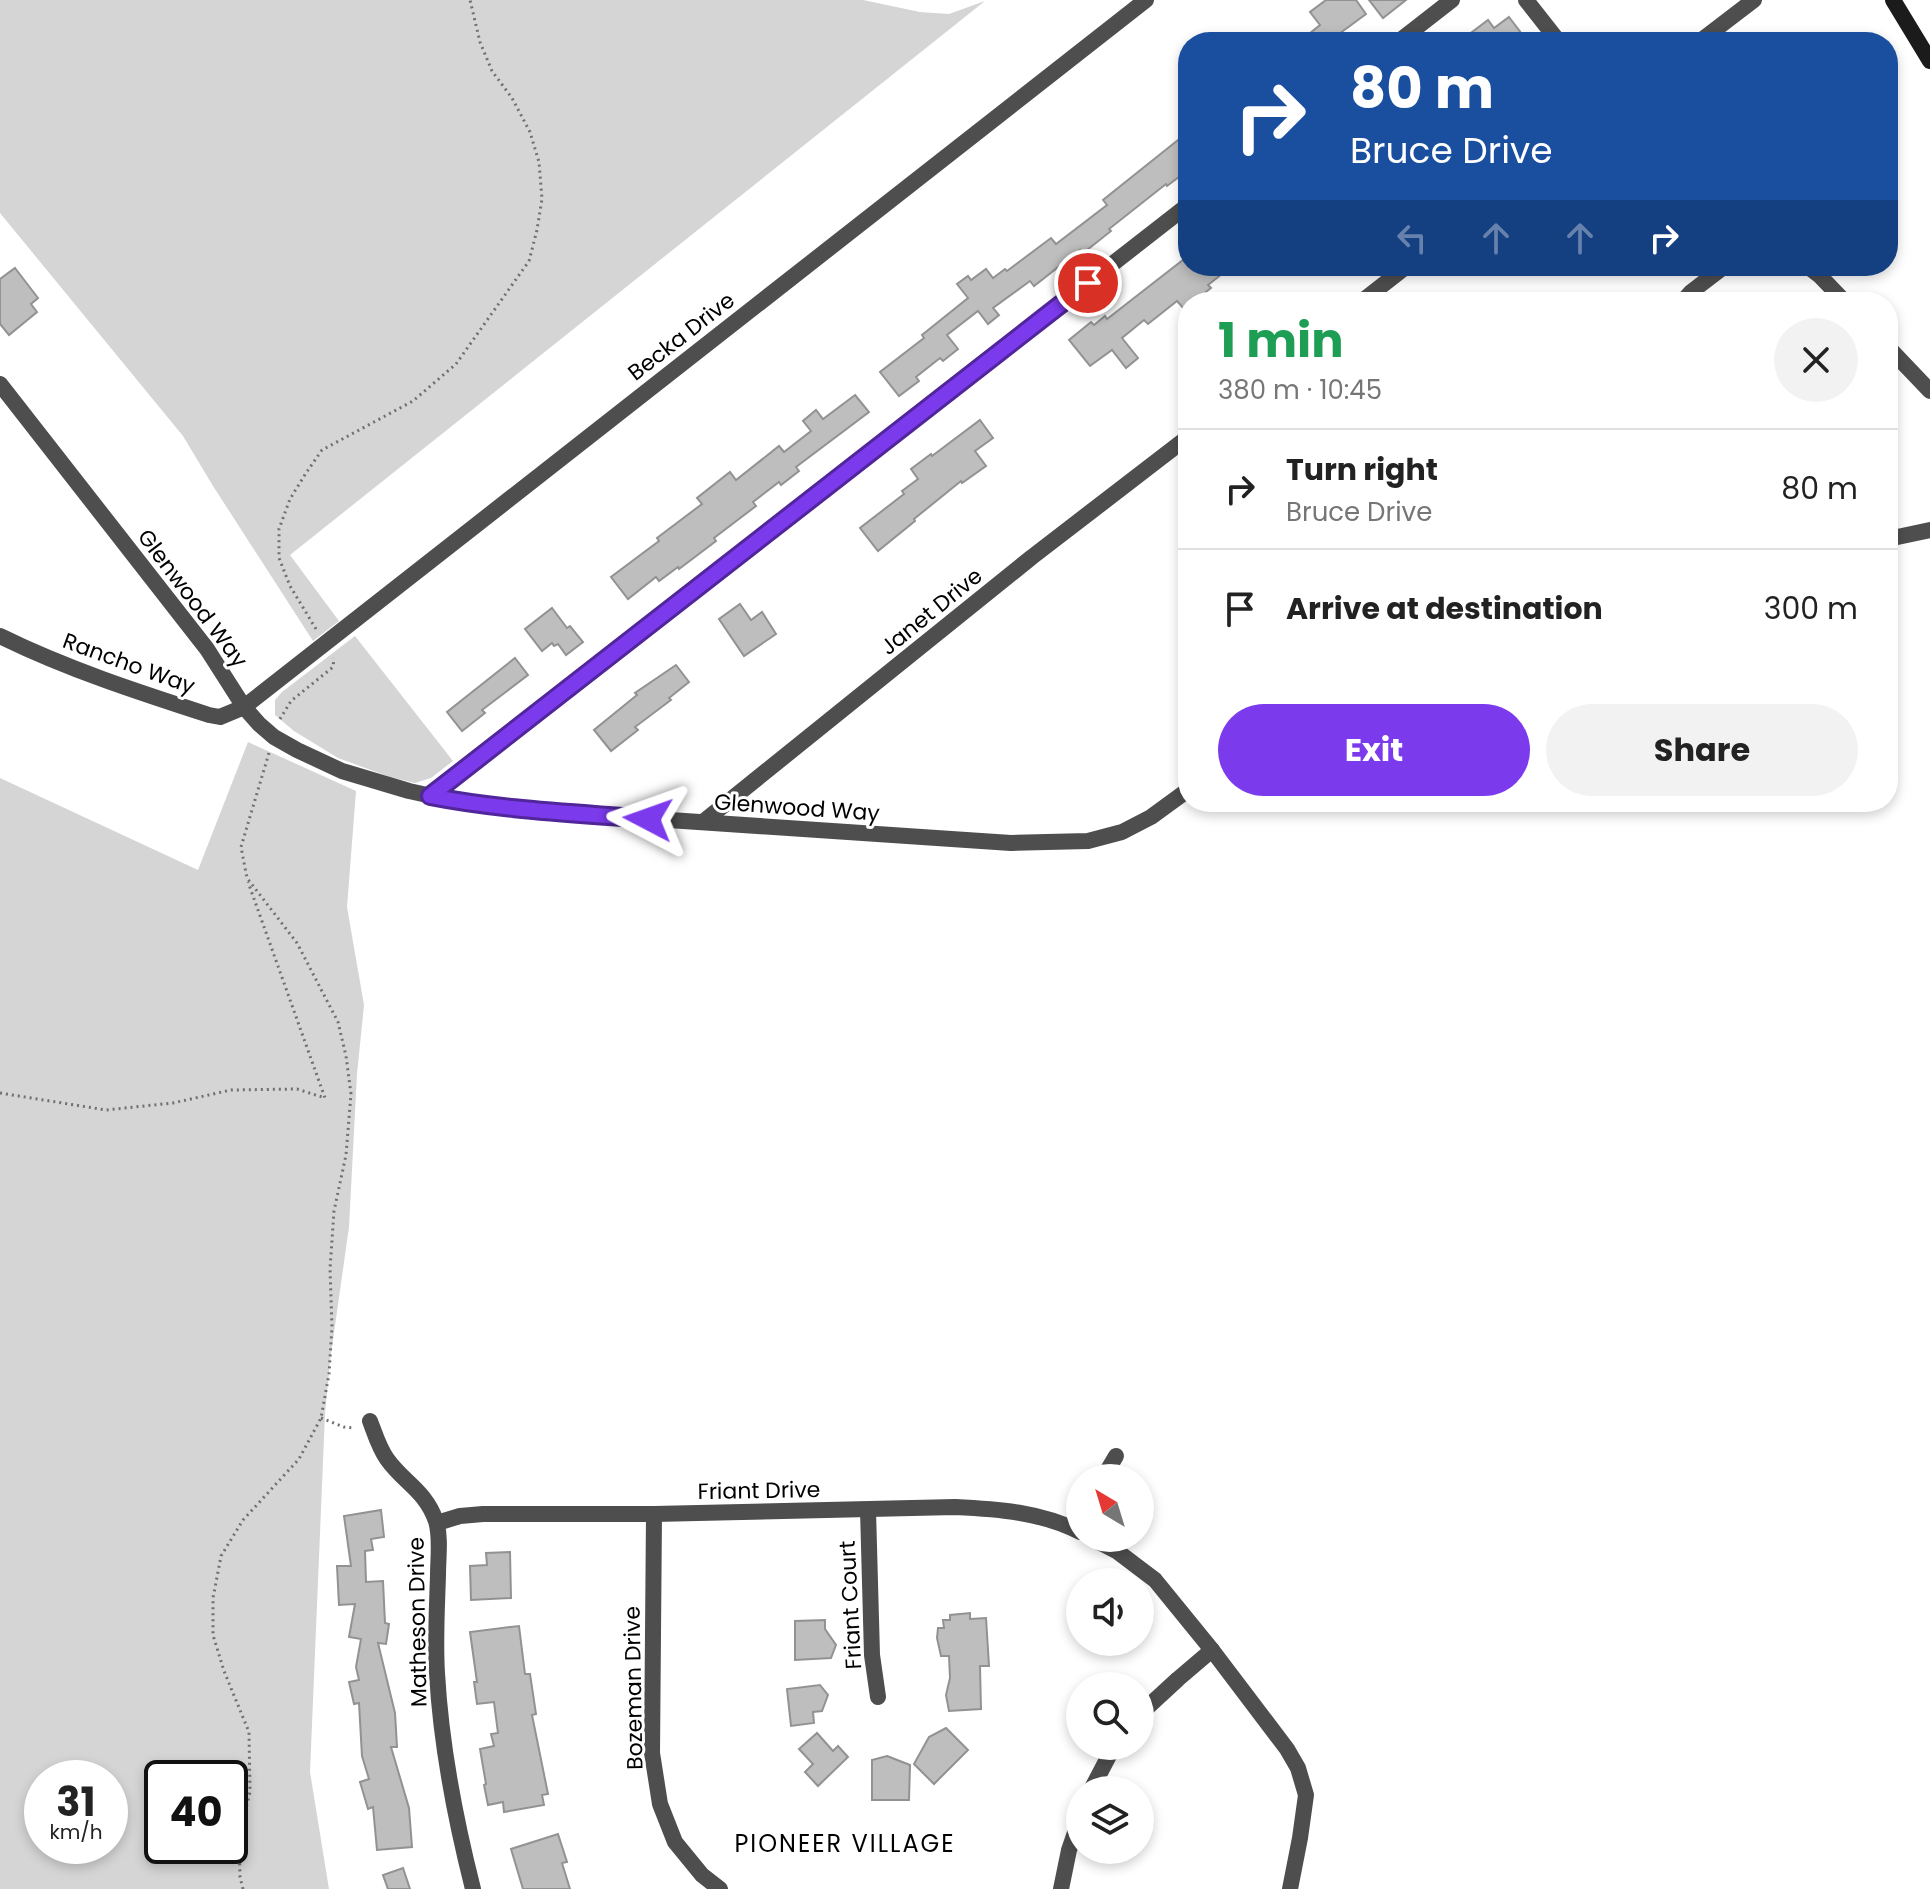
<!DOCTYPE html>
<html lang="en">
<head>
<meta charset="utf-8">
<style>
  body { margin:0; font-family:Poppins,sans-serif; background:#f2f2f2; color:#222; height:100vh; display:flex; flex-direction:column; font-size:30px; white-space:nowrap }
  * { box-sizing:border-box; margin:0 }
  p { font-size:26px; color:#767676 }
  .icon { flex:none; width:44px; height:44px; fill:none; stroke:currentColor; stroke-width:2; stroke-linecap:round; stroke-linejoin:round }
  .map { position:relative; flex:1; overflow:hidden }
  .sheet { position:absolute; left:1178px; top:292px; width:720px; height:520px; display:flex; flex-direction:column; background:#fff; border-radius:32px; box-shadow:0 4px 12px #0003 }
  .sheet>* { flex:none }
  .banner { position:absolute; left:1178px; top:32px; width:720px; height:244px; border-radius:32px; box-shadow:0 4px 12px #0003; background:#1a4fa0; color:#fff; overflow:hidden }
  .needle { width:52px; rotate:322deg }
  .fabs { position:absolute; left:1066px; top:1464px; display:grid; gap:16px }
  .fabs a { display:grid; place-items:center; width:88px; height:88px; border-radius:50%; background:#fff; box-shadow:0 4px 12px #0003; font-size:40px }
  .speed { position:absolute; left:24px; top:1760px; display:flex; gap:16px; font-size:40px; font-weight:700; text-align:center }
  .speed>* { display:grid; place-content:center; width:104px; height:104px; border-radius:50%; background:#fff; box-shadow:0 4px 12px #0003; line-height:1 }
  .speed small { font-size:20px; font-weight:400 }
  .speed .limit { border:4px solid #111; border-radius:12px; background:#fff; color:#111 }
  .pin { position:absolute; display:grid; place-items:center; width:68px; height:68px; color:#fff; margin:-34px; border:4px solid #fff; border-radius:50%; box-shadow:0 2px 8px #0007 }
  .me { position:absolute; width:88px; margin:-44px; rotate:274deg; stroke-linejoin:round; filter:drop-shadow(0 0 6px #0008) }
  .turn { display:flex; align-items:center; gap:28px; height:168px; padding:0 40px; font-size:36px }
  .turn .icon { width:104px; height:104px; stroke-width:2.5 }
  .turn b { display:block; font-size:56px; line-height:68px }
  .lanes { display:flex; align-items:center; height:76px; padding:0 40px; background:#0003; justify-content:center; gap:40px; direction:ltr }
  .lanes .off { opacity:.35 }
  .round { display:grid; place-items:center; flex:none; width:84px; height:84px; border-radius:42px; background:#f2f2f2 }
  .head { display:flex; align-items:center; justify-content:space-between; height:136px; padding:0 40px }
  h1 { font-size:48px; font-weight:700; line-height:60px; color:#1e9e55 }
  .primary-button { display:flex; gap:16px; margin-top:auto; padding:16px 40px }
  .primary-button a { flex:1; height:92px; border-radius:48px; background:#7c3aed; color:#fff; font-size:32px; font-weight:700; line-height:92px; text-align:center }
  .primary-button a+a { background:#f2f2f2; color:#222 }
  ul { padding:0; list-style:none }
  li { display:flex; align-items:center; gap:24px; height:120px; padding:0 40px; border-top:2px solid #e0e0e0 }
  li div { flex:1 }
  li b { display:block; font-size:30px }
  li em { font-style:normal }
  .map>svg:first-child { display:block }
</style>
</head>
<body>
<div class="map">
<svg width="1930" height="1889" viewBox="0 0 1930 1889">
  <rect width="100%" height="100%" fill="#fff"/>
  <g fill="#d5d5d5" fill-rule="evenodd">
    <polygon points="0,0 863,0 920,12 949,14 985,1 290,555 339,621 313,641 213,486 183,436 0,213"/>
    <polygon points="355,636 453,761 431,778 415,783 390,777 338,758 294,731 275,715 275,700 282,692"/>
    <path d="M248,742L356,791L347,907L364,1005L357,1074L349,1227L330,1361L325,1414L310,1772L329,1889H0V778L198,870ZM110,1778V1846H42V1778ZM162,1778H230V1846H162Z"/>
  </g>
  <g fill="#bebebe" stroke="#929292" stroke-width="2">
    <polygon points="1326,0 1356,0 1366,14 1328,42 1299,42 1320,25 1310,12"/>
    <polygon points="1369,0 1406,0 1383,18"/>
    <polygon points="1509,17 1528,42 1459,42 1488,20 1494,28"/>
    <polygon points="1188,132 1188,170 1167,186 1166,184 1109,229 1111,231 1082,254 1080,250 1034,286 1030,281 993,308 999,315 988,324 978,311 947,335 958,349 943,361 940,358 916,377 919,381 899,396 880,372 924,338 922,335 968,298 957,284 968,276 971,280 986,269 993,278 1005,269 1007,271 1051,238 1056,244 1107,205 1103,200"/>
    <polygon points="1188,256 1188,266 1232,266 1208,285 1211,288 1193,302 1188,302 1188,306 1184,309 1177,301 1148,324 1144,320 1122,338 1138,358 1126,368 1112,350 1090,366 1069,340 1091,322 1094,325 1105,316 1107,319"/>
    <polygon points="15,268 38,298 31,304 37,312 9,335 0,324 0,279"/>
    <polygon points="855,395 869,412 796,467 799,471 781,485 779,482 753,502 756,506 714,538 716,541 679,569 678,567 659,581 656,577 628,599 611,577 659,541 657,538 702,504 697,498 730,472 736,480 779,446 784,452 811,431 803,421 816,410 823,419"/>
    <polygon points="980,420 993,438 975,451 986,466 962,483 961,481 914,519 915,521 878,551 860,528 904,494 902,491 918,479 911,469 931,454 932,456"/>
    <polygon points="740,604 751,620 762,612 776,634 744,656 719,619"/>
    <polygon points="552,608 567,628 570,626 583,642 566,655 558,644 554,646 552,643 542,651 525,629"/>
    <polygon points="515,658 528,675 482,710 485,713 462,731 447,712"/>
    <polygon points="676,665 689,682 669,698 671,700 635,727 638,730 611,751 594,730 637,695 635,693"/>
    <polygon points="381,1510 384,1537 371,1539 373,1550 365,1551 366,1582 383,1581 385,1623 389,1624 386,1644 378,1643 395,1713 397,1747 391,1747 409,1808 412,1847 377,1850 373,1807 368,1809 360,1782 369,1779 362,1756 359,1703 354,1704 349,1682 359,1680 356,1667 361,1639 349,1637 355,1604 339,1605 337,1566 351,1566 344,1516"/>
    <polygon points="510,1552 511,1598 471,1600 470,1566 487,1565 486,1553"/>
    <polygon points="970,1613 970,1619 986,1618 989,1666 980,1666 981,1709 949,1711 946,1695 950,1678 949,1656 941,1656 937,1638 938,1628 944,1628 943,1620 950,1620 950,1615"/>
    <polygon points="825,1620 825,1629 836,1645 831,1658 795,1660 795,1621"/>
    <polygon points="519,1626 525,1674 530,1674 536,1714 532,1715 548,1794 542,1795 544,1805 504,1812 503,1802 488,1805 484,1785 486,1784 480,1749 494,1746 491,1734 498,1733 494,1702 477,1704 474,1682 477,1682 470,1632"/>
    <polygon points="820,1685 828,1695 822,1711 813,1712 814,1723 791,1726 787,1689"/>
    <polygon points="946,1728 968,1750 934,1784 914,1764 929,1737"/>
    <polygon points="817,1733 833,1751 838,1746 848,1757 818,1786 805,1772 813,1764 799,1749"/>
    <polygon points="887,1756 910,1765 909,1800 872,1800 872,1760"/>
    <polygon points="558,1834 567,1862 562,1863 570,1889 523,1889 511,1849"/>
    <polygon points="403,1868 410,1889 388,1889 383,1875"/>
  </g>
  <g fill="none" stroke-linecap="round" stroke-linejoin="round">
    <g stroke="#707070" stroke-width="3" stroke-dasharray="2 4" stroke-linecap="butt">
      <polyline points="316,629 290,586 279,558 279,529 290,499 306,473 322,450 413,401 456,364 529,261 537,230 542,199 539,162 530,132 512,98 492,71 480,42 470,0"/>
      <polyline points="280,719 291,701 333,667 334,658"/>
      <polyline points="0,1093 106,1110 173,1103 231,1090 297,1089 325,1098 248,882"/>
      <polyline points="321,1418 344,1427 354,1428"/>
      <polyline points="243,1889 240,1877 239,1837 250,1792 249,1732 224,1671 213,1635 213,1598 221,1556 243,1520 299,1459 321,1418 329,1374 332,1327 330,1269 334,1211 346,1155 351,1094 346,1056 338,1022 297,943 247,878 241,847 269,753"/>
    </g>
    <g stroke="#4e4e4e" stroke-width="16">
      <polyline points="1526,0 1559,42"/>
      <polyline points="1398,42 1452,0"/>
      <polyline points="1699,42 1754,0"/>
      <polyline points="1807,266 1820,276 1845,302"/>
      <polyline points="1361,302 1407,266"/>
      <polyline points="1682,302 1691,292 1725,266"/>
      <polyline points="1888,347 1930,391"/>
      <path d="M0,636C67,669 138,692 209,715L220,717L244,707L1146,0"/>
      <polyline points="430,796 1188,205"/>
      <polyline points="703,822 1032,557 1188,437"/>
      <path d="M370,1421C375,1434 379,1448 387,1459C404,1483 425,1490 436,1521C441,1537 438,1558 438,1575C437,1608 435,1640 437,1673C441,1746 455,1818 473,1889"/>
      <polyline points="1103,1478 1116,1456"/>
      <polyline points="868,1510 872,1655 878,1697"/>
      <polyline points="654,1514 652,1753 660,1804 675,1842 702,1875 720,1889"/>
      <path d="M437,1523L460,1516L483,1514H654L955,1507C998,1509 1041,1512 1080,1532"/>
      <polyline points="1091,1538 1118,1552 1155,1580 1212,1650 1287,1749 1298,1768 1306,1795 1300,1838 1290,1889"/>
      <polyline points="1140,1714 1178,1679 1212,1650"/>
      <polyline points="1091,1790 1114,1746"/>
      <polyline points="1061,1889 1069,1850 1080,1818"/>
    </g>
    <g stroke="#4e4e4e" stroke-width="16">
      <polyline points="0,384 207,649 244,707 259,724 274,737 297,750 342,771 409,791 450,800 565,813 1011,843 1088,841 1122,832 1151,817 1188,790"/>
      <polyline points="1888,539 1930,530"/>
    </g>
    <polyline stroke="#1b1b1b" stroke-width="16" points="1893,0 1930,61"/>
  </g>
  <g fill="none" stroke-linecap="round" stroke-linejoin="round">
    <g stroke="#51269a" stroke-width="20">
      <path id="route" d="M648,819C575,813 501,810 430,796L1088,283"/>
    </g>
    <use href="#route" stroke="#7c3aed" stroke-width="14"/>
  </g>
  <g text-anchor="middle" stroke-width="6" stroke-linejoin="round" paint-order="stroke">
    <g font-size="22" fill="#000" stroke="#fff">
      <text transform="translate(681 336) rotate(-38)" y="8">Becka Drive</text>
      <text transform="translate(193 598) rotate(53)" y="8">Glenwood Way</text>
      <text transform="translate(931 611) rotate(-39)" y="8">Janet Drive</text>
      <text transform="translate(129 663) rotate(20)" y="8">Rancho Way</text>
      <text transform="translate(797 807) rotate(4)" y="8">Glenwood Way</text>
      <text transform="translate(759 1490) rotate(-1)" y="8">Friant Drive</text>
      <text transform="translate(850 1605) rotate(-93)" y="8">Friant Court</text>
      <text transform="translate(417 1622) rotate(-91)" y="8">Matheson Drive</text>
      <text transform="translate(633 1688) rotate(-91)" y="8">Bozeman Drive</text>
    </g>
    <g font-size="24" letter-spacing="2" fill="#000" stroke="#fff">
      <text x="845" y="1852">PIONEER VILLAGE</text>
    </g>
  </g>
</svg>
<div class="fabs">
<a><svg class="needle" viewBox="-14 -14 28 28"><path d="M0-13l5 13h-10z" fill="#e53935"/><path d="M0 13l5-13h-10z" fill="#767676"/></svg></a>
<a><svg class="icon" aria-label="sound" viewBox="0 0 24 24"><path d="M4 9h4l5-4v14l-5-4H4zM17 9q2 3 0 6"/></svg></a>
<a><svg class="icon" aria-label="search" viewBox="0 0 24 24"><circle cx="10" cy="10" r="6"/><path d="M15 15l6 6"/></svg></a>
<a><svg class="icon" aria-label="layers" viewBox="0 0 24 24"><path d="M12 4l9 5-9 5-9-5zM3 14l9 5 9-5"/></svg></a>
</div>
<div class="speed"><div>31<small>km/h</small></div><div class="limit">40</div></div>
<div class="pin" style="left:1088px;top:283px;background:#d93025"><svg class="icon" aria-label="arrive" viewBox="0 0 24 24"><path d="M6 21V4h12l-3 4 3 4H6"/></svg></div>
<svg class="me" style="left:648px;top:819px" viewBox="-20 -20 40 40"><path d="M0-17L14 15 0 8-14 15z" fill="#7c3aed" stroke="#fff" stroke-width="4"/></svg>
<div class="banner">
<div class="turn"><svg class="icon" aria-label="right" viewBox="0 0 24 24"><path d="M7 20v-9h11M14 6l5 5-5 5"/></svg><div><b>80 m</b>Bruce Drive</div></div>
<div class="lanes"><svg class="icon off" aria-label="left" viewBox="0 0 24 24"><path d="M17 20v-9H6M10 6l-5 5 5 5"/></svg><svg class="icon off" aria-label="ahead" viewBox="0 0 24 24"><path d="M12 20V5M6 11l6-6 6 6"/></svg><svg class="icon off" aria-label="ahead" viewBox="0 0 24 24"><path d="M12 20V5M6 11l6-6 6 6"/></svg><svg class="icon" aria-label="right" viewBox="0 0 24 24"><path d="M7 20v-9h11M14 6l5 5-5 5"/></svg></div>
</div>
<section class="sheet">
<div class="head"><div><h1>1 min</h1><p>380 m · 10:45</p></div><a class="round"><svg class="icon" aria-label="close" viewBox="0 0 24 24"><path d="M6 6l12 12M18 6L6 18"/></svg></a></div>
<ul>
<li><svg class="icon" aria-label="right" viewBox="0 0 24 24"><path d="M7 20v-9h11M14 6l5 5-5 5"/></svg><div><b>Turn right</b><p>Bruce Drive</p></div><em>80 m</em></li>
<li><svg class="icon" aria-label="arrive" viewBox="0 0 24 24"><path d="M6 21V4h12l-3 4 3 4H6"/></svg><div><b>Arrive at destination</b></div><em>300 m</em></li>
</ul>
<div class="primary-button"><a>Exit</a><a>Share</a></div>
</section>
</div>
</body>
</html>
